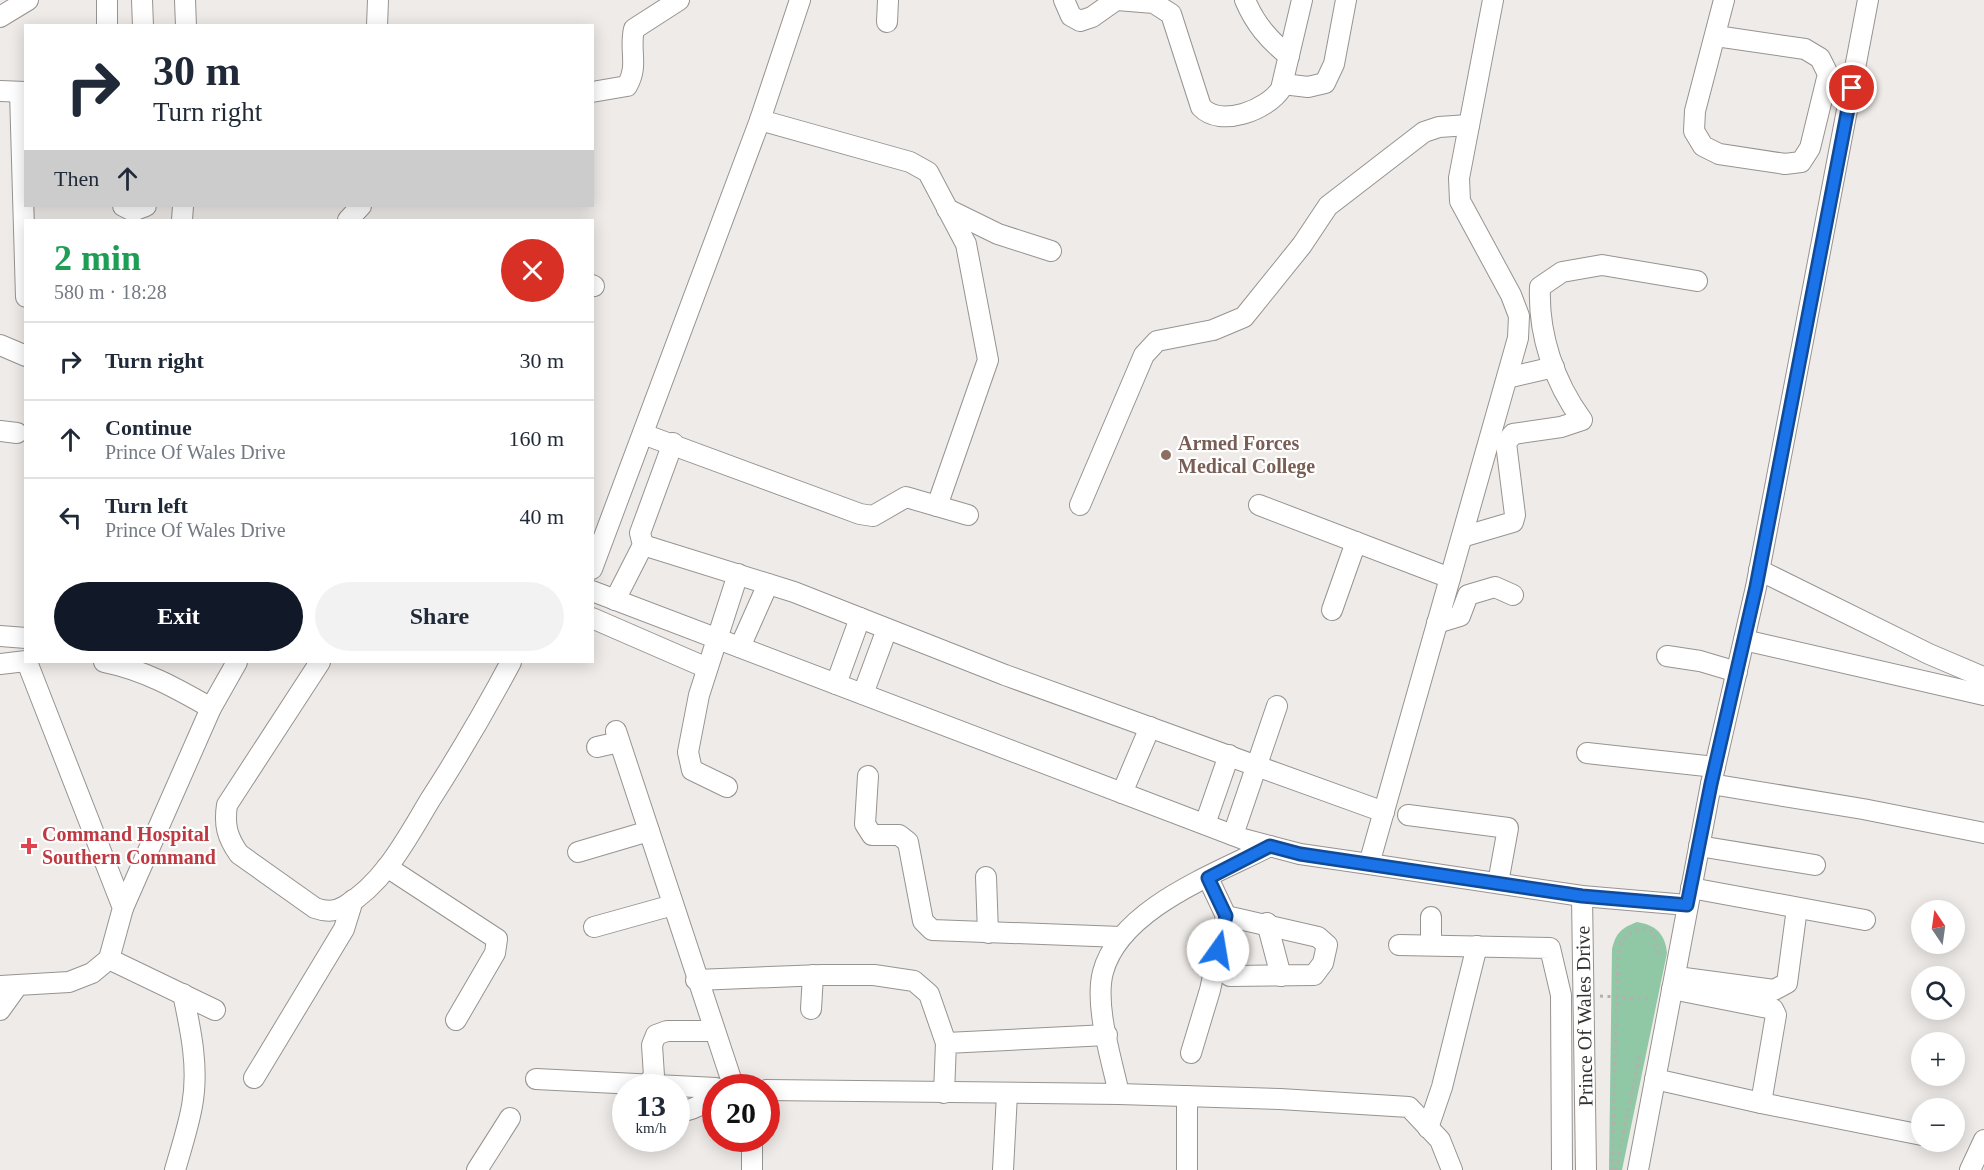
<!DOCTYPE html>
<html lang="en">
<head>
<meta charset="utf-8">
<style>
  body { margin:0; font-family:"Times New Roman",serif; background:#f2f2f3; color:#1f2937; height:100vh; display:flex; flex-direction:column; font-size:22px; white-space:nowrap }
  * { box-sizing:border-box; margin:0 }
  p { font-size:20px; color:#747a83 }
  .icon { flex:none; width:33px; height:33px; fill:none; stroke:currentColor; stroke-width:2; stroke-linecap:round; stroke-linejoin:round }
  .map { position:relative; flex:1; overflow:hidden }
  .side { position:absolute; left:24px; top:219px; width:570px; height:444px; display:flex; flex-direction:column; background:#fff; border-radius:0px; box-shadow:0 3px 15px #0003 }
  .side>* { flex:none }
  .banner { position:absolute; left:24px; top:24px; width:570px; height:183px; border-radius:0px; box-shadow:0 3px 15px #0003; background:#fff; color:#1f2937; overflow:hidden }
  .needle { width:39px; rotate:347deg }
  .buttons { position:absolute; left:1911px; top:900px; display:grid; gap:12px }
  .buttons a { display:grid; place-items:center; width:54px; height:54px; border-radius:50%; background:#fff; box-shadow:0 3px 15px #0003; font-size:30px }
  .speed { position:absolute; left:612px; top:1074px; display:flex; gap:12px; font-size:30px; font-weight:700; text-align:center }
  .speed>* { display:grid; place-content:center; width:78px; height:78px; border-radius:50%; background:#fff; box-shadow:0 3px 15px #0003; line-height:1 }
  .speed small { font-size:15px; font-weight:400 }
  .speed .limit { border:9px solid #d22; background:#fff; color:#111 }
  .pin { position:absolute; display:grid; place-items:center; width:51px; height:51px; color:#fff; margin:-26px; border:3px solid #fff; border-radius:50%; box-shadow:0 2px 6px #0007 }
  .me { position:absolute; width:66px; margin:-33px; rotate:13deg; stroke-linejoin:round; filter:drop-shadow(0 0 4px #0008) }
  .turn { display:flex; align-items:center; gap:21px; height:126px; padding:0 30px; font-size:27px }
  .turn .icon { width:78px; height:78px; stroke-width:2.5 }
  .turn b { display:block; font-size:42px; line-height:51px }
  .then { display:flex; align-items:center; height:57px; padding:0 30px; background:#0003; gap:12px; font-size:22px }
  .round { display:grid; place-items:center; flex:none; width:63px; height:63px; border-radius:32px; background:#f2f2f3 }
  .headline { display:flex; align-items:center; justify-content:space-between; height:102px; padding:0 30px }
  h1 { font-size:36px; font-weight:700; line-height:45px; color:#1e9e55 }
  .cta { display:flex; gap:12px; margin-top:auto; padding:12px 30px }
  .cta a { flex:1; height:69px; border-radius:36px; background:#111827; color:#fff; font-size:24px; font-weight:700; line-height:69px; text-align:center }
  .cta a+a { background:#f2f2f3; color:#1f2937 }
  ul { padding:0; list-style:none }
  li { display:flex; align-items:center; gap:18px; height:78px; padding:0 30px; border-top:2px solid #e0e1e3 }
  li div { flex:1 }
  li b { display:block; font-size:22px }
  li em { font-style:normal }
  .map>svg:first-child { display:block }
</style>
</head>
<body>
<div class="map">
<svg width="1984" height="1170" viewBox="0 0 1984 1170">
  <rect width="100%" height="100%" fill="#efebe8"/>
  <path fill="#90c7a4" d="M1637,922C1656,925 1665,934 1667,953L1622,1170H1609L1612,949C1616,932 1622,928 1637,922Z"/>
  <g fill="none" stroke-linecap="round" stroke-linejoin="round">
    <g stroke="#979390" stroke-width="22">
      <g id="minor">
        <polyline points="107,0 107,26"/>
        <polyline points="142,0 143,26"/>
        <polyline points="185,0 186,26"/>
        <polyline points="1064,0 1071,16 1080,21 1092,17 1116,0"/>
        <path d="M1117,0L1154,3L1171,14L1201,107C1221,128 1267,110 1281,89L1302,0"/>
        <path d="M1245,0C1255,24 1269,40 1289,56"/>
        <polyline points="0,17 28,0"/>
        <polyline points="887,22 888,0"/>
        <polyline points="377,26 378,0"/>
        <polyline points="1716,36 1805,49 1820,58 1828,74 1810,148 1801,162 1785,164 1719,154 1703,146 1694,131 1695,111 1724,0"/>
        <polyline points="1283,84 1308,87 1325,83 1334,64 1346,0"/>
        <polyline points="0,91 26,92"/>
        <polyline points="20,92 26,297"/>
        <path d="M592,92L627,86C639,66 629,50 634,29L679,0"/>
        <polyline points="760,120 910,162 928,172 966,244 988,360 937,506"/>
        <polyline points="123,206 133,211 146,206"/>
        <polyline points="947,209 998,234 1051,251"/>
        <polyline points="182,220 183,206"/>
        <polyline points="348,220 361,206"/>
        <polyline points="592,285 594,286"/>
        <polyline points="0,345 26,356"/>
        <polyline points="1507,378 1554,367"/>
        <polyline points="0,431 17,433"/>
        <polyline points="643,434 860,514 873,516 906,497 968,515"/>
        <polyline points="1080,505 1144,355 1157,341 1213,330 1244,317 1302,245 1328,206 1424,132 1439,127 1469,125"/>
        <polyline points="1259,505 1450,578"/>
        <path d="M1462,537L1513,522L1515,515L1506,443L1513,434L1561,427L1582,420C1554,382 1538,334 1540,287L1562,272L1602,265L1697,281"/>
        <polyline points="643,545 794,592 1005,675 1384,812"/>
        <polyline points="592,569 760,120 800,0"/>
        <polyline points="1759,570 1929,654 1983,677"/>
        <polyline points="592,591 1243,839 1300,854 1369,864 1582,896 1687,905"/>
        <polyline points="615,600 643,545 640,533 673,443"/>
        <polyline points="1332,610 1356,542"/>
        <polyline points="592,618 707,668"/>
        <polyline points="1437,623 1460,616 1468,595 1495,587 1513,595"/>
        <polyline points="0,636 26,638"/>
        <polyline points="1744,640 1984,695"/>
        <polyline points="740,647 768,584"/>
        <polyline points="1667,656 1700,661 1737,672"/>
        <path d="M104,662C144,670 176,688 211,708"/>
        <path d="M320,662L227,805C224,825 227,837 239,854L315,908C326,912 335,912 345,906C385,882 407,838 430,800C459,755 486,709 511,662"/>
        <polyline points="0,664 26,661"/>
        <polyline points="836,684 860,618"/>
        <polyline points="863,694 887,629"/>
        <polyline points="616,731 734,1088"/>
        <polyline points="597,747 619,742"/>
        <polyline points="1587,753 1715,767"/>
        <polyline points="868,776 865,824 872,835 899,835 908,842 923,921 932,930 1121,937"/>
        <polyline points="1711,784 1863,809 1984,833"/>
        <polyline points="727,787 692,770 688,752 699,695 738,574"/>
        <polyline points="1122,793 1150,727"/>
        <polyline points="1408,815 1508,828 1498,883"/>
        <polyline points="1205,824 1229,755"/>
        <polyline points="1233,835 1277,706"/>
        <polyline points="1699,846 1815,865"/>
        <polyline points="578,852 649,831"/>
        <polyline points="1369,864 1518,338 1519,316 1511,295 1460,201 1459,178 1493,0"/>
        <polyline points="387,867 497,939 495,953 456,1020"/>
        <polyline points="986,877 988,933"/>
        <polyline points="1691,888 1865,920"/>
        <polyline points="1582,896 1586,1170"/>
        <polyline points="123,908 211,708 237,662"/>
        <polyline points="1267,923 1281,976"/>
        <polyline points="594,927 673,905"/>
        <polyline points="1399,945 1550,948 1561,995 1562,1170"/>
        <polyline points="1431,945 1431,917"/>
        <polyline points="109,959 215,1010"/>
        <polyline points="1215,966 1230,976 1314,975 1323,963 1327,945 1318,937 1226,916"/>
        <polyline points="1677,977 1774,990 1787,983 1797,908"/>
        <polyline points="696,980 822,975 874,975 914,981 929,994 946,1043"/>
        <polyline points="0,986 69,982 92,973 109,959 123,908 27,662"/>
        <polyline points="811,1009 813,975"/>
        <polyline points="0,1010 18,985"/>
        <polyline points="1191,1053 1210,990 1226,916 1208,878"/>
        <polyline points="254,1078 344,929 353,900"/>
        <polyline points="536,1079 716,1088"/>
        <polyline points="1655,1079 1761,1103 1776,1015 1773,1009 1672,989"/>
        <polyline points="647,1084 654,1076 652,1045 656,1035 667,1031 714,1031"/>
        <path d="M766,1090L1119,1094C1112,1060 1094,1006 1103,972C1120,908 1216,874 1270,846"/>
        <polyline points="944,1093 946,1043 1107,1035"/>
        <polyline points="1119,1094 1280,1099 1409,1107 1440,1140 1452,1170"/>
        <polyline points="1761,1103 1922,1135"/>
        <path d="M676,1112C693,1111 703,1104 716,1094"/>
        <polyline points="1428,1128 1442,1087 1477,946"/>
        <path d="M175,1170C181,1149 188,1128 192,1106C199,1069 191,1031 183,994"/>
        <polyline points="477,1170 510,1118"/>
        <polyline points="752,1170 752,1138"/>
        <polyline points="1003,1170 1007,1094"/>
        <polyline points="1187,1170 1187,1096"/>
        <polyline points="1638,1170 1711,784 1756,587 1868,0"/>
        <polyline points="1970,1170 1984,1140"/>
      </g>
    </g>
    <g stroke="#b3b0ae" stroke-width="3" stroke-dasharray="3 4.5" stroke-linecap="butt">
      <polyline points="1600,996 1652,999"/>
      <path d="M1612,1170L1618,961C1620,939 1622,934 1644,928L1653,932L1659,957"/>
      <polyline points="1616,1170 1640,1054"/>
    </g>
    <use href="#minor" stroke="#fff" stroke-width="20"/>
  </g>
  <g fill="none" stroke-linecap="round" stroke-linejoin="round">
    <g stroke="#114b97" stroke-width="15">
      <polyline id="route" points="1218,950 1226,916 1208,878 1270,846 1300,854 1582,896 1687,905 1711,784 1756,587 1852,88"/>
    </g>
    <use href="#route" stroke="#1a73e8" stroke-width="10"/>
  </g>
  <circle fill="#8d6e63" stroke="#fff" stroke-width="2" cx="1166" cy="455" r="6"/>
  <path fill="#e0444e" stroke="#fff" stroke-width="2" d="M26 837h6v6h6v6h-6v6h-6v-6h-6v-6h6z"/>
  <g text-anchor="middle" stroke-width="4.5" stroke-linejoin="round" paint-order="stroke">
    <g font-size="20" font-weight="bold" fill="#785e54" stroke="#fff" text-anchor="start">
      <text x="1178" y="450">Armed Forces<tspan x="1178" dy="23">Medical College</tspan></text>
    </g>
    <g font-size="20" font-weight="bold" fill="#be3a42" stroke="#fff" text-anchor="start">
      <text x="42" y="841">Command Hospital<tspan x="42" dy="23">Southern Command</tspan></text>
    </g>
    <g font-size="20" fill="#353332" stroke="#fff">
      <text transform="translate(1584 1016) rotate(-91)" y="7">Prince Of Wales Drive</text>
    </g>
  </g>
</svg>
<div class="buttons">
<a><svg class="needle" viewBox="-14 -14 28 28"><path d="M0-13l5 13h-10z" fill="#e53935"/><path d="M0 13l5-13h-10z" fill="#747a83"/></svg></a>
<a><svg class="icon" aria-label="search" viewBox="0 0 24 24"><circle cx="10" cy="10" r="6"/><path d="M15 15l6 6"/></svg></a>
<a>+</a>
<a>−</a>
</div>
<div class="speed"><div>13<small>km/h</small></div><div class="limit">20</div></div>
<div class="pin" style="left:1852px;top:88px;background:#d93025"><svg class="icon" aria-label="arrive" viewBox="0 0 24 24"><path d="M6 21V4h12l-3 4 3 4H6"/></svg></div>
<svg class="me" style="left:1218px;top:950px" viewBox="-20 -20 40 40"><circle r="19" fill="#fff"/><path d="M0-13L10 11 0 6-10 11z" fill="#1a73e8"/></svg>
<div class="banner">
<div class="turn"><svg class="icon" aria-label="right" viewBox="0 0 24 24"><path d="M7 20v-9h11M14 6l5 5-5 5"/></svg><div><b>30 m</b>Turn right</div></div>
<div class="then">Then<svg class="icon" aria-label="ahead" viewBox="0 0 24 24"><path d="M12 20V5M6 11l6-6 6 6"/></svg></div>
</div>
<section class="side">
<div class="headline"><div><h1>2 min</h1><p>580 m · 18:28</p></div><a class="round" style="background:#d93025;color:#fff"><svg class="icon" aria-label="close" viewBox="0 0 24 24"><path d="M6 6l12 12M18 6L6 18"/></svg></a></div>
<ul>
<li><svg class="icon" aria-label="right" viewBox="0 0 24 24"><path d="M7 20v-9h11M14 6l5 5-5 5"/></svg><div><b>Turn right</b></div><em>30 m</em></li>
<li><svg class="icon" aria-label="ahead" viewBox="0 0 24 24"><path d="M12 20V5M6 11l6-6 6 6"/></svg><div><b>Continue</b><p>Prince Of Wales Drive</p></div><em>160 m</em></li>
<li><svg class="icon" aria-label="left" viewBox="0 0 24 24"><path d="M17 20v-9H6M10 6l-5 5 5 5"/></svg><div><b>Turn left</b><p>Prince Of Wales Drive</p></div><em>40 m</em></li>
</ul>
<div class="cta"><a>Exit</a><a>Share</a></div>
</section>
</div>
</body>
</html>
